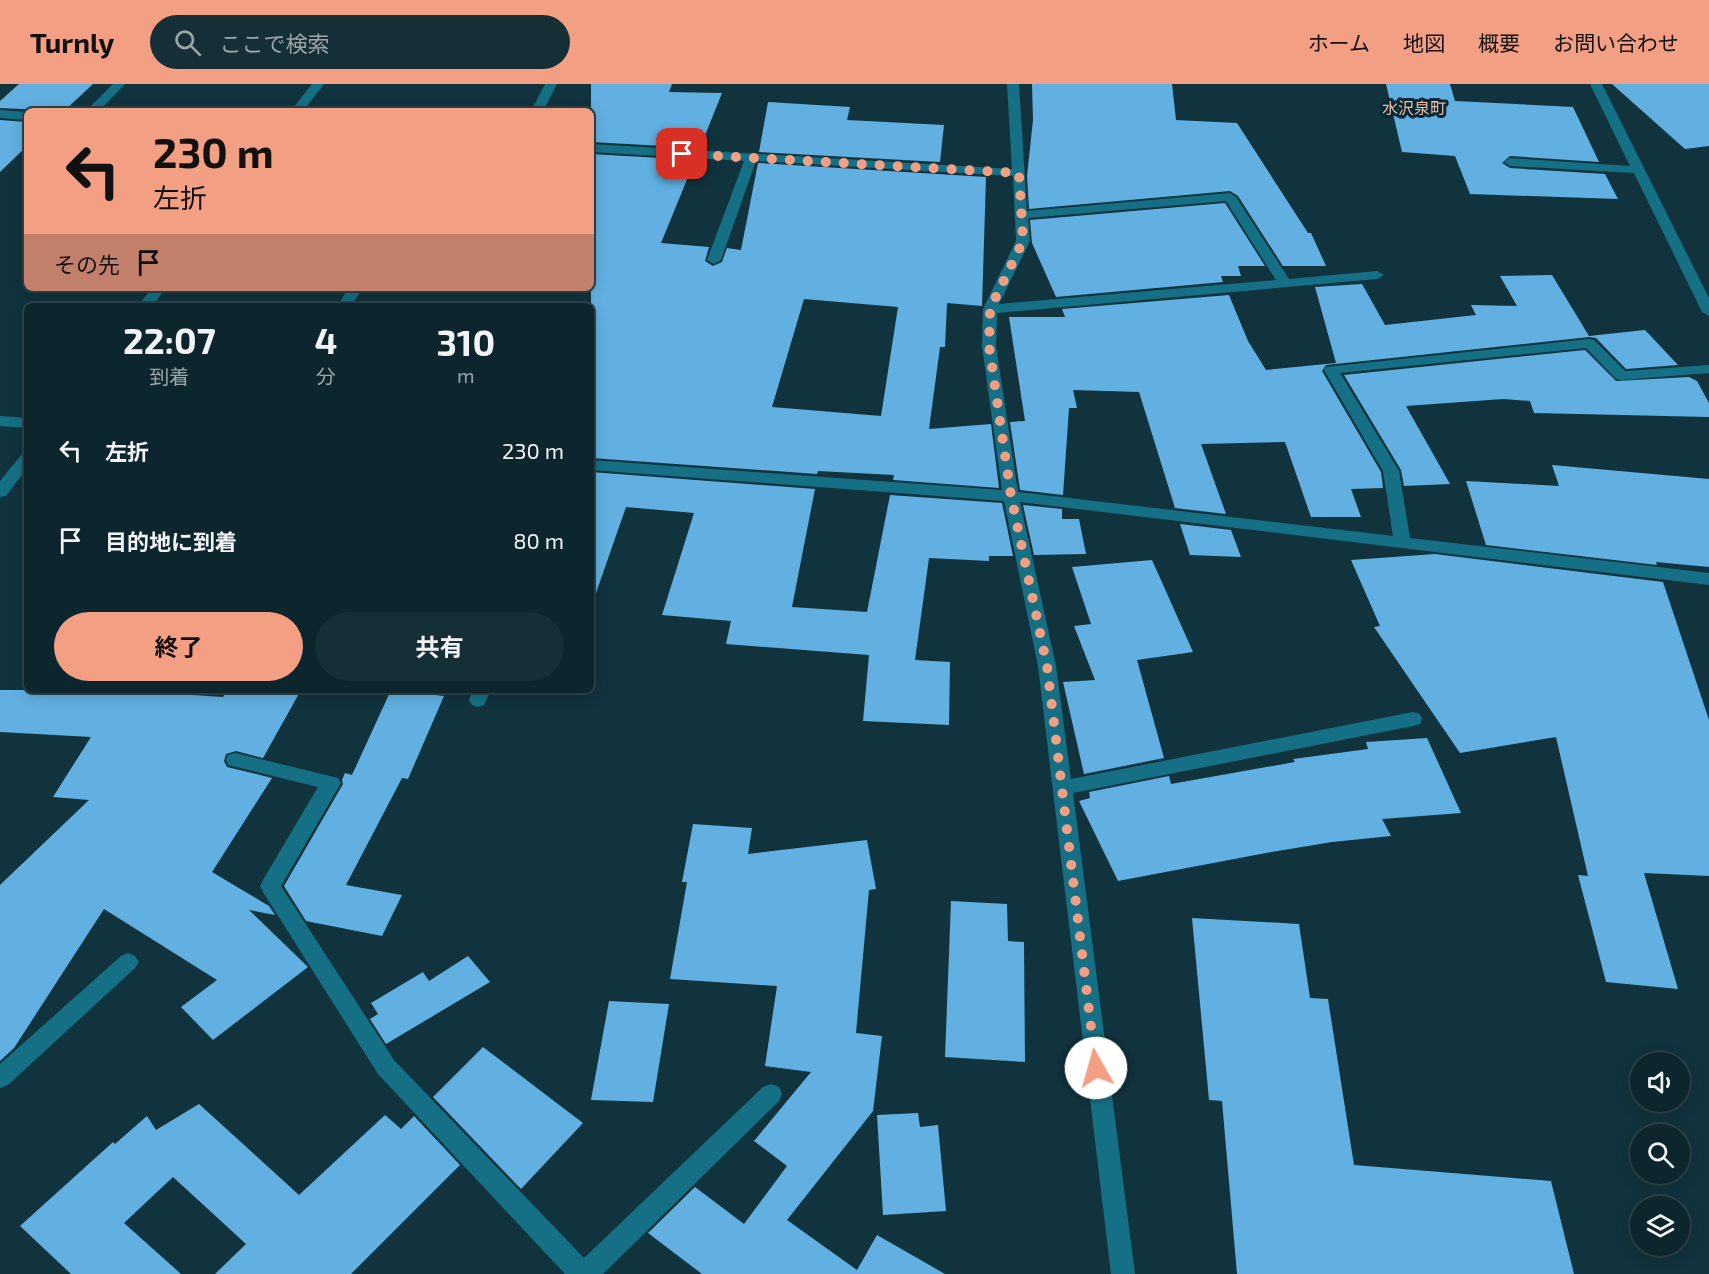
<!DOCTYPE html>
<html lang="ja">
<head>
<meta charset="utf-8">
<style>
  body { margin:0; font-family:"Exo 2","Noto Sans JP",sans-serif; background:#162e36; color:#f1f3f6; height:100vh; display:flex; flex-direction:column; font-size:22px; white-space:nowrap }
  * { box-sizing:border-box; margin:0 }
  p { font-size:20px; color:#9aa5aa }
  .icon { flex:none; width:33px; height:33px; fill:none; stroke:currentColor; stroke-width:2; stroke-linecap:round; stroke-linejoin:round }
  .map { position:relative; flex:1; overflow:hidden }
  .details { position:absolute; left:24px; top:219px; width:570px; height:390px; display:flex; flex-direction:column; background:#0d262e; border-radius:9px; box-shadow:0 3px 15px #0003,0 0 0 2px #2d434a }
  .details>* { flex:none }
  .banner { position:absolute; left:24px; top:24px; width:570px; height:183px; border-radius:9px; box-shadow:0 3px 15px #0003,0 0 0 2px #2d434a; background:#f39f84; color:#111; overflow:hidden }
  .controls { position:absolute; left:1630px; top:968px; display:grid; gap:12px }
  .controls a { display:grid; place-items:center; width:60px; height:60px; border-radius:50%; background:#0d262e; box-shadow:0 3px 15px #0003,0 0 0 2px #2d434a; font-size:30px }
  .pin { position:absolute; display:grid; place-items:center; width:51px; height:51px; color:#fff; margin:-26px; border-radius:12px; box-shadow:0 3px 9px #0006 }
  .me { position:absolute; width:66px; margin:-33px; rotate:353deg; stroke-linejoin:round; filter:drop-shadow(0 0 4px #0008) }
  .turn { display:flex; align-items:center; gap:21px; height:126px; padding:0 30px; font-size:27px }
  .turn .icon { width:78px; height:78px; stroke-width:2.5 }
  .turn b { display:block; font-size:42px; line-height:51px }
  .then { display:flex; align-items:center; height:57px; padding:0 30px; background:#0003; gap:12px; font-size:22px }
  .eta { display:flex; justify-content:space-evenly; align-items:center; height:102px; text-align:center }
  .eta b { font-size:36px; font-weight:700; line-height:42px }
  .cta { display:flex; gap:12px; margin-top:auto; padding:12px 30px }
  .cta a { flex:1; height:69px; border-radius:36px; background:#f39f84; color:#111; font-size:24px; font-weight:700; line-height:69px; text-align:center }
  .cta a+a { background:#162e36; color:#f1f3f6 }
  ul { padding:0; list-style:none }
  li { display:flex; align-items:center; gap:18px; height:90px; padding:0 30px }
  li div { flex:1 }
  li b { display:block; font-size:22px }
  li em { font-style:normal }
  header { display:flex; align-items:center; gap:36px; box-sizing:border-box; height:84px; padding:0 30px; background:#f39f84; color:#111 }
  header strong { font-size:28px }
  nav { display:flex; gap:33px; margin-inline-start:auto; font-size:21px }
  .search { width:420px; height:54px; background:#162e36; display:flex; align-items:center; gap:15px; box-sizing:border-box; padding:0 21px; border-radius:33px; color:#9aa5aa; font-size:22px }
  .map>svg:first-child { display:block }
</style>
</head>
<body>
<header>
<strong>Turnly</strong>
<div class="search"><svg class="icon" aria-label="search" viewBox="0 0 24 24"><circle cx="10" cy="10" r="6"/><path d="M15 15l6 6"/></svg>ここで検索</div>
<nav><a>ホーム</a><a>地図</a><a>概要</a><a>お問い合わせ</a></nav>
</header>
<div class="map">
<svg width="1709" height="1190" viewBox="0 0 1709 1190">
  <rect width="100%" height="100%" fill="#11333d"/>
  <g fill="#61b0e1" fill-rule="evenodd">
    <polygon points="19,0 93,0 64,27 0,24 0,17"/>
    <polygon points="591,0 672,0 669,8 722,9 700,64 591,58"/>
    <polygon points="1032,0 1172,0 1176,36 1237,39 1308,149 1311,149 1326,182 1283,182 1238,112 1230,107 1029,125 1027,92 1033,36"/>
    <polygon points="1386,0 1450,0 1455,17 1573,23 1599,78 1510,72 1502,79 1510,84 1605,90 1618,115 1470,110 1455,72 1402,68"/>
    <polygon points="1612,0 1709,0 1709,62 1685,65"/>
    <polygon points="768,18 850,23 847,36 944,41 940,78 759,68"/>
    <polygon points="0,36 27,38 27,62 0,88"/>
    <path d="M591,70L695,76L661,159L709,163L705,177L713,182L722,178L727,164L741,166L758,79L986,93L982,222L947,219L945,263H940L929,345L991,340L999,404L893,396L894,391L818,387L817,390L591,374ZM804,215L898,223L881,332L772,323Z"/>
    <polygon points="1225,119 1265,182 1238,182 1241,192 1221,192 1223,198 1056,213 1032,159 1030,136"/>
    <polygon points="1552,191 1589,252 1645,246 1678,281 1626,285 1596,254 1589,253 1326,281 1322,287 1381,388 1383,404 1351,405 1361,433 1311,433 1285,358 1201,360 1226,430 1175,424 1139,308 1073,306 1077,324 1069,324 1063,411 1020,406 1010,338 1025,337 1009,233 1065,233 1062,225 1229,211 1248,257 1266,286 1336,279 1315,203 1362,200 1385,241 1476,231 1471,221 1517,222 1500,192"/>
    <polygon points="1585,266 1616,297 1689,293 1697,297 1709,319 1709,333 1534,329 1530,317 1503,315 1406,322 1450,400 1404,402 1401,386 1344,291"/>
    <polygon points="1552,381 1709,395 1709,483 1656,478 1657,481 1486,461 1466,397 1559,402"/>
    <polygon points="591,388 815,405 792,523 867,528 890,411 1002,419 1013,472 989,472 989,477 929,474 915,576 950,578 949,641 863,637 869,571 726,560 731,537 662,531 694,429 626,423 596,509 591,508"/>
    <polygon points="1023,421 1062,425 1062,435 1079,435 1086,470 1034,471"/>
    <polygon points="1180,440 1231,446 1241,473 1190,471"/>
    <polygon points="1435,470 1663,498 1709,636 1709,792 1644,789 1678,905 1606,898 1578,791 1588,792 1556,653 1460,669 1374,543 1380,542 1351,476"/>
    <polygon points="1152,476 1193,568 1137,576 1164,674 1084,690 1063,598 1095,596 1074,542 1091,540 1072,483"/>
    <polygon points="0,606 116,606 223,613 227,606 301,606 263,674 236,667 226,670 224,677 227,683 272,694 212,788 269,822 275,831 249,826 308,883 213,956 181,923 217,896 104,825 14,964 0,977 0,801 89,716 53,713 91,653 0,648"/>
    <polygon points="391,606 444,612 408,695 402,694 346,801 402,811 382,852 306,837 284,802 343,700 342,696 345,689 352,691"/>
    <polygon points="1427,654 1461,729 1382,735 1391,752 1332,758 1266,769 1118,797 1079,717 1090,714 1089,708 1169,692 1171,700 1295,678 1293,675 1368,665 1366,658"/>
    <polygon points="693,740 752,744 748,770 867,756 876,805 869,806 856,949 882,952 873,1027 787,1136 857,1186 877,1151 945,1190 702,1190 648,1149 695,1103 744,1140 787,1082 754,1057 811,988 765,982 777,902 670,895 687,798 682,798"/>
    <polygon points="951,817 1007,820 1008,857 1024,858 1025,978 945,973"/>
    <polygon points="1192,834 1299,840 1310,914 1328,915 1354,1081 1551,1097 1574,1190 1237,1190 1222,1017 1209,1016"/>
    <polygon points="468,872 490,898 386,960 370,935 378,930 371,919 423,888 429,897"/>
    <polygon points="609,917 669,920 653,1018 591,1016"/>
    <polygon points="483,963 583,1039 521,1105 433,1013"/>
    <polygon points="199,1020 299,1111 385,1031 401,1045 414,1032 460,1081 351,1190 215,1190 246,1160 173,1093 124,1139 181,1190 71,1190 20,1142 113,1058 115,1060 147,1032 156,1046"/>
    <polygon points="918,1029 920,1043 938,1041 946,1127 883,1131 877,1031"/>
  </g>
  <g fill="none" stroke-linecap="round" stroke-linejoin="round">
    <g fill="#167085" fill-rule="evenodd">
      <polygon points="113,0 125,0 99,27 86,27"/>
      <polygon points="312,0 324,0 303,27 291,27"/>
      <polygon points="545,0 557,0 543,27 531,27"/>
      <path d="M1007,0H1019L1027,127L1230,109L1236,113L1289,195L1377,187L1384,191L1377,195L997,229L996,262L1018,408L1393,452L1383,387L1324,286L1326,283L1589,255L1594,256L1625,287L1709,281V289L1621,296L1616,295L1586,264L1340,289L1399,387L1410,454L1709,489V501L1020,418L1056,582L1071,695L1413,628L1420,630L1422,635L1420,640L1413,642L1073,709L1135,1190H1111L1038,582L1004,417L591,386V376L1002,406L982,262L983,225L1016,157L1013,92L756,77L721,176L714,180L707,176L744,77L591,68V60L1012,85ZM1226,117L1276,196L999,220L1030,157L1028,134Z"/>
      <polygon points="1590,0 1602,0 1709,214 1709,232 1702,228 1634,89 1510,82 1504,78 1510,74 1630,82"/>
      <polygon points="0,26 27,28 27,36 0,34"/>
      <polygon points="152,204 166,204 152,222 138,222"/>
      <polygon points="349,204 363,204 351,222 337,222"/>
      <polygon points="0,332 27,334 27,344 0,342"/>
      <polygon points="27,368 27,384 6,412 0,413 0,397 22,370"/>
      <polygon points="473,606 491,606 484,621 478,623 472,621 469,616"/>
      <polygon points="235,669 338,694 341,699 281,802 394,976 584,1174 763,1003 771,1000 779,1003 782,1010 779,1017 603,1190 565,1190 378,990 263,808 260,802 263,796 318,703 228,681 226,676 228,671"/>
      <polygon points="128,869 135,872 139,878 135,884 8,1001 0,1004 0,980 121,872"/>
    </g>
  </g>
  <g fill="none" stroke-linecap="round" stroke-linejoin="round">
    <polyline stroke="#f39f84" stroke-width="10" stroke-dasharray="0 18" points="682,70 1019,89 1023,157 990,225 989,262 1011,412 1047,582 1096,984"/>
  </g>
  <g text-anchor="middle" stroke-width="6" stroke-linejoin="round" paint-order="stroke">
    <g font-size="16" fill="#f8b8a4" stroke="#052932">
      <text x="1414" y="30">水沢泉町</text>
    </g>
  </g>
</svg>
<div class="controls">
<a><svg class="icon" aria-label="sound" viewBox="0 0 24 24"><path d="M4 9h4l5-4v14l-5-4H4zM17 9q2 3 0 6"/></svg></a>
<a><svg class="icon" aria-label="search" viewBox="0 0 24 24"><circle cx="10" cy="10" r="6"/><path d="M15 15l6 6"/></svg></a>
<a><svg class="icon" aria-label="layers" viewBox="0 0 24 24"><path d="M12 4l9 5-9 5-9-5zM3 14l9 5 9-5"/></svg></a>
</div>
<div class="pin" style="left:682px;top:70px;background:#d93025"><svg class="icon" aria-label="arrive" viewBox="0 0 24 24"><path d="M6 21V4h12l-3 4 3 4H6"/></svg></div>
<svg class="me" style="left:1096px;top:984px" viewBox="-20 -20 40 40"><circle r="19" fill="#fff"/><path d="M0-13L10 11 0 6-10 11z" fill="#f39f84"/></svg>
<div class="banner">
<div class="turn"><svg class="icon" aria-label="left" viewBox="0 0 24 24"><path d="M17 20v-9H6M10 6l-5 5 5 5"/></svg><div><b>230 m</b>左折</div></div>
<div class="then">その先<svg class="icon" aria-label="arrive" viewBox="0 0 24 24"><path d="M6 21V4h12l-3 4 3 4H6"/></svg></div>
</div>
<section class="details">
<div class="eta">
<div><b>22:07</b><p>到着</p></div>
<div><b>4</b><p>分</p></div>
<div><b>310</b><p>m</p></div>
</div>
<ul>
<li><svg class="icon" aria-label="left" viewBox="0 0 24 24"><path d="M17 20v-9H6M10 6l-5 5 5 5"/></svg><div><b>左折</b></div><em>230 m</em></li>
<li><svg class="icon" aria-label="arrive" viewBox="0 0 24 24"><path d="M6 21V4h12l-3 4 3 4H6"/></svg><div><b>目的地に到着</b></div><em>80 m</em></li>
</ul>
<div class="cta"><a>終了</a><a>共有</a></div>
</section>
</div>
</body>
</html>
